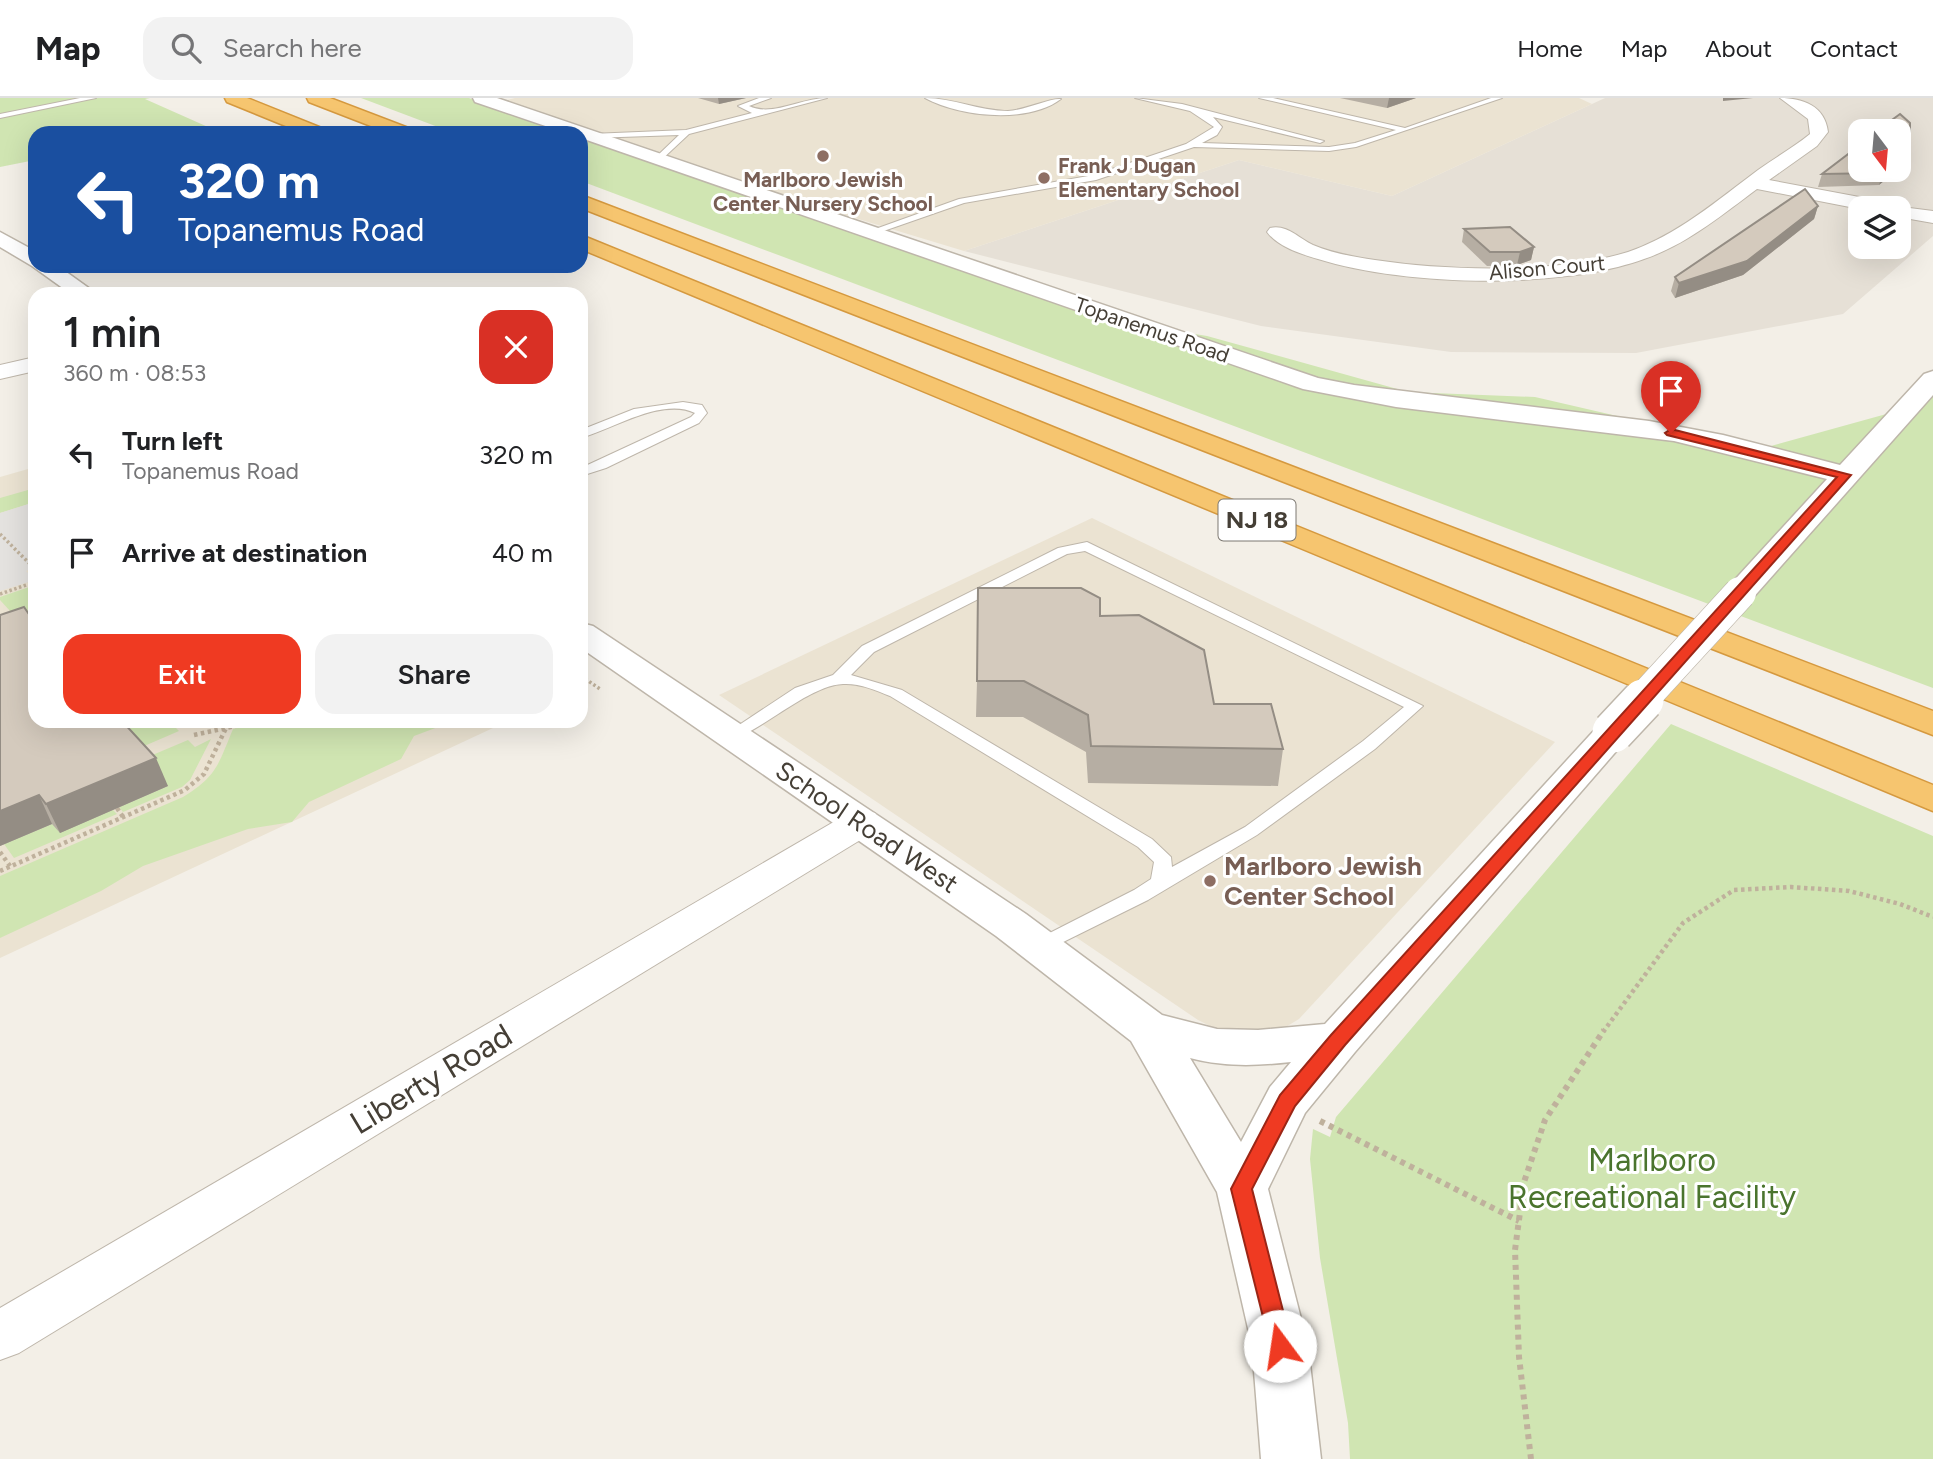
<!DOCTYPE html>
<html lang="en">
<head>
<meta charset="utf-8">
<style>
  body { margin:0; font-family:Figtree,sans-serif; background:#f2f2f2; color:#202124; height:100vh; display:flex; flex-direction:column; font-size:26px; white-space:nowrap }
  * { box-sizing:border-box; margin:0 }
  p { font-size:23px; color:#757577 }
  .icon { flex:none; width:38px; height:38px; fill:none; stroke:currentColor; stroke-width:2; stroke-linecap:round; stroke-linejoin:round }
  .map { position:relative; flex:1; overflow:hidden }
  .side { position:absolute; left:28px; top:189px; width:560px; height:441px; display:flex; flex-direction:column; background:#fff; border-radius:21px; box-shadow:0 7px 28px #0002 }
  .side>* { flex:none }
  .hud { position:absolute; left:28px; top:28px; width:560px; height:147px; border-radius:21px; box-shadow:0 7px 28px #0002; background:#1a4fa0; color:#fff; overflow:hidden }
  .needle { width:46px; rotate:164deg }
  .controls { position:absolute; left:1848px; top:21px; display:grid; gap:14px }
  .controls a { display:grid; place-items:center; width:63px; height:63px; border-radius:14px; background:#fff; box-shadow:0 7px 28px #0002; font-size:35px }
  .pin { position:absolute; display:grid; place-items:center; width:60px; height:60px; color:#fff; margin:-72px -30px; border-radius:50% 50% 50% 0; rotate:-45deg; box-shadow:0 0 7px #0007 }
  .pin .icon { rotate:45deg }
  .me { position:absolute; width:77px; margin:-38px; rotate:346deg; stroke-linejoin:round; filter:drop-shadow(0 0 5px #0008) }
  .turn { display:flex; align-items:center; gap:24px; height:147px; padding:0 35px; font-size:32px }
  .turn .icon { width:91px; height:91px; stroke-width:2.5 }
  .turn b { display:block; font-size:49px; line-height:60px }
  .round { display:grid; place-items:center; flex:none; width:74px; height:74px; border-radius:21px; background:#f2f2f2 }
  .overview { display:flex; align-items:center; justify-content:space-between; height:119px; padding:0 35px }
  h1 { font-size:42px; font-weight:600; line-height:52px }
  .action { display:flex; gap:14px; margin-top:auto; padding:14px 35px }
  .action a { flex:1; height:80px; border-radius:21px; background:#ef3a22; color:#fff; font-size:28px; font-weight:600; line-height:80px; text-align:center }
  .action a+a { background:#f2f2f2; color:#202124 }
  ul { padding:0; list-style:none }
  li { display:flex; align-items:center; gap:21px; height:98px; padding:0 35px }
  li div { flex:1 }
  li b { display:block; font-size:26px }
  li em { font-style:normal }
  header { display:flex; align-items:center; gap:42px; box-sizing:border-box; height:98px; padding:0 35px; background:#fff; border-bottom:2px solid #e0e0e0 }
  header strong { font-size:33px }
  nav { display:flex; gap:38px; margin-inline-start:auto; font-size:24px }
  .search { width:490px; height:63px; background:#f2f2f2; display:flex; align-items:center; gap:18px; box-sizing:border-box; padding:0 24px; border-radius:21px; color:#757577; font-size:26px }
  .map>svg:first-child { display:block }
</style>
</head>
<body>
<header>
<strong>Map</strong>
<div class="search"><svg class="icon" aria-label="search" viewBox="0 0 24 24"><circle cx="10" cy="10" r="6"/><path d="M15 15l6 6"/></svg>Search here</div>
<nav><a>Home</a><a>Map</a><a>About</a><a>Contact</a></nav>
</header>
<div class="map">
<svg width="1933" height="1361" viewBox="0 0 1933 1361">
  <rect width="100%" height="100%" fill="#f3efe7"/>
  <path fill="#e6e0d6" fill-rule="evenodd" d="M1605,0H1933V138L1843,216L1636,255L1451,254L1261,228L964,153L1239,62L1392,98ZM1860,33H1899V72H1860ZM1860,110H1899V149H1860Z"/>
  <g fill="#ebe3d2">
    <polygon points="515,0 1579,0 1592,6 1392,98 1239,62 964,153 812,107 503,3"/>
    <polygon points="35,369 35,623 508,623 0,860 0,379"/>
    <polygon points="1092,420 1555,644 1299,921 1284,930 1270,935 1220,933 1198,922 719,597"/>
  </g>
  <g fill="#d0e5b2">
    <polygon points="0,0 150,0 145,1 208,29 177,35 35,35 35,62 0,69"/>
    <polygon points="361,0 469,0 570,35 454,35"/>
    <polygon points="581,39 1105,221 1207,238 1408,294 1535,299 1760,351 1908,310 1933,282 1933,590 581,83"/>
    <polygon points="35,390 35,404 0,415 0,400"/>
    <polygon points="35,487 35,536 32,537 0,502 0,499"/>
    <polygon points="108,623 169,623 179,633 135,652"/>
    <path d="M269,623H454L414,638L401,661L309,704L292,724L248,731L143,768L101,793L0,840V778L183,699C217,678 218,667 233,631Z"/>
    <polygon points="1671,626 1933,738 1933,1361 1350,1361 1348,1325 1320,1160 1310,1061 1313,1031 1330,1039 1336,1019"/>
    <polygon points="211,641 190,682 182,689 123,714 119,709 168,688 143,661 188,642 195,649"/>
    <polygon points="113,712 117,716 14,760 4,746 52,726"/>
  </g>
  <polygon fill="#e4e2df" points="35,404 35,469 26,473 35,482 0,493 0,415"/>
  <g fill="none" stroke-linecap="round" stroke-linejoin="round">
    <g stroke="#beb6aa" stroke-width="2">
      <g id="service">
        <polygon points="80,0 96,0 0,20 0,16"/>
        <path d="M759,0H771L749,8C772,19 801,0 827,0L689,36L659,64L656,59L679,37L591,40L587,38L591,36L686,32L752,15L738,8Z"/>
        <path d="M925,0C953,0 980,13 1008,13C1026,12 1049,0 1061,1C1028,26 960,19 925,0Z"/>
        <polygon points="1135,0 1182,6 1324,43 1320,45 1213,19 1222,29 1217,37 1202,45 1329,49 1355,45 1396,32 1259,0 1273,0 1405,30 1491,0 1502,0 1356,49 1329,53 1194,49 1096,82 964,105 875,136 867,134 959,101 1094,77 1186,46 1214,29 1190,13"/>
        <path d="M683,304L702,307L707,315L699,325L606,370L581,378V370L691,319L695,315C662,299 613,331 581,340V332L634,311Z"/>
        <path d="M1087,444L1423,608L1375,651L1257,737L1148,802L1039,856L1032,854L1029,849L1032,844L1134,792L1151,781L1154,764L1138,749L890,598C875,592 859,585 843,586C806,587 747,646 726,641L724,637L795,590L833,577L862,548L1058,450ZM1085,453L1404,609L1363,643L1245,729L1172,769L1171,759L1152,741L902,592L851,577L874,554L1067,456Z"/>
      </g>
    </g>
    <g stroke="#beb6aa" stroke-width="2">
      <g id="minor">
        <path d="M1780,0C1803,0 1825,8 1828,34L1817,48L1769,82L1886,104L1894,108L1933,113V125L1899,119V110L1860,111L1757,91C1722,117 1686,147 1644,161C1559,192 1404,188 1318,161C1301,156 1278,149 1267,134L1270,130C1287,126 1298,140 1313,147C1332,155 1354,159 1375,162C1448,173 1557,176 1628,154C1676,138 1718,102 1758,72C1775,60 1794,49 1810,36L1808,21Z"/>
        <polygon points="35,259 35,273 0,281 0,267"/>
        <polygon points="862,712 875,715 881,724 875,733 19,1255 0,1262 0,1210 849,715"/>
      </g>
    </g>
    <g stroke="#beb6aa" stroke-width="3">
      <g id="tertiary">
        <polygon points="473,0 497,0 1318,280 1354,287 1649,323 1723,337 1840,367 1924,276 1933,273 1933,297 1751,502 1740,505 1729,502 1724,495 1729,488 1827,381 1674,343 1396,309 1303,291 581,40 581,35 566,35 475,4"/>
        <polygon points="0,134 35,153 35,168 58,168 97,196 71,196 32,168 0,149"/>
        <path d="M581,525L593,528L1026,816L1162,917L1217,931L1258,932L1325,926L1600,626L1613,623L1626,626L1631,634L1626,642L1355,954L1305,1015L1268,1091L1308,1248L1321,1361H1261L1252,1248L1217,1094L1131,943L996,838L581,550ZM1190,960C1224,969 1256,968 1291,964L1270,989L1241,1044Z"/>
      </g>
    </g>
    <g stroke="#d5993f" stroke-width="3">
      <g id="motorway">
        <polygon points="225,0 247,0 324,31 327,35 303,35 227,4"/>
        <polygon points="307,0 330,0 411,31 414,35 389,35 309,4"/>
        <polygon points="581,97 1933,613 1933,637 581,110"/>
        <polygon points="581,137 1933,687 1933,713 581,151"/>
      </g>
    </g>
    <g stroke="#bfb19c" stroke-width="3.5" stroke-dasharray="2.5 2.5" stroke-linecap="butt">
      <polyline points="0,436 35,471"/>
      <polyline points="0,496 35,484"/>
      <polyline points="581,578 600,591"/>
    </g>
    <g stroke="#bfb19c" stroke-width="4.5" stroke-dasharray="3.5 3.5" stroke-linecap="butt">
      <polyline points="194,637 258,623"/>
      <polyline points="117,710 123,719"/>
      <polyline points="0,754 10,768"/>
      <polyline points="0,773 185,692 204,676 226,630"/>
      <polyline points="1603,934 1683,825 1734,792 1791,789 1849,793 1900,806 1933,819"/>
    </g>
    <g stroke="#bfb19c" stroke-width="6" stroke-dasharray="5 5" stroke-linecap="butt">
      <polyline points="1320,1023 1519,1123"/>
      <polyline points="1531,1361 1519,1259 1515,1152 1524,1084 1545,1022 1604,932"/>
    </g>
    <use href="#service" fill="#fff" fill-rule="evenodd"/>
    <use href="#minor" fill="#fff" fill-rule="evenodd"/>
    <use href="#tertiary" fill="#fff" fill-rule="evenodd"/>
    <use href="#motorway" fill="#f6c56f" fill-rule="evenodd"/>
    <g stroke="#beb6aa" stroke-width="33" stroke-linecap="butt">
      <polyline id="tertiary-bridge-far1" points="1641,603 1740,495"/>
    </g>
    <g stroke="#beb6aa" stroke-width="44" stroke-linecap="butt">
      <polyline id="tertiary-bridge" points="1613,634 1643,602"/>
    </g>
    <use href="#tertiary-bridge-far1" stroke="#fff" stroke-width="32"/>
    <use href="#tertiary-bridge" stroke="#fff" stroke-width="41"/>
  </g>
  <g fill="#b6aea3">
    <polygon points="698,0 746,0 719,6"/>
    <polygon points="1340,0 1416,0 1387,10"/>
    <polygon points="1897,72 1879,87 1818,89 1822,76"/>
    <polygon points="1818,108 1814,121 1743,177 1675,200 1671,193 1675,179"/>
    <polygon points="1464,131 1534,149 1531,162 1517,167 1487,168 1462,144"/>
    <polygon points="0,517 168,688 60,735 52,726 0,748"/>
    <polygon points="1100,518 1214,606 1283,651 1278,688 1088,685 1086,654 1023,619 976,619 977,583"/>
  </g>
  <g fill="#948d84">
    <polygon points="718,0 746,0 719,6"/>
    <polygon points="1389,0 1416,0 1387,10"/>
    <polygon points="1723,0 1753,0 1723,3"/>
    <polygon points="1910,53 1905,65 1899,71 1899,62"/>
    <polygon points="1887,72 1897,72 1879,87 1883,75"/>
    <polygon points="1818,108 1814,121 1743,177 1675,200 1679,185"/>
    <polygon points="1534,149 1531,162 1517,167 1520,154"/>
    <polygon points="156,660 168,688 60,735 46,706"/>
    <polygon points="39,697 52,726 0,748 0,713"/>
  </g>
  <g fill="#d4cabd" stroke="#948d84" stroke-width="2">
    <polygon points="1900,16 1910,25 1910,53 1899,62 1899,33 1877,33"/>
    <polygon points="1860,47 1860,72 1887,72 1883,75 1822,76"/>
    <polygon points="1805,91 1818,108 1747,163 1679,185 1675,179"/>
    <polygon points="1510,129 1534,149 1520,154 1490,154 1464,131"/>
    <polygon points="978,490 1081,490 1100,500 1100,518 1139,517 1204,552 1214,606 1271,606 1283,651 1091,648 1088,617 1024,583 977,583"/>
    <polygon points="24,509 35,525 35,623 122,623 156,660 46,706 39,697 0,713 0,517"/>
  </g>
  <polygon fill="#ef3a22" stroke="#9b2616" stroke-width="2" points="1671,331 1851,377 1345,947 1295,1008 1252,1091 1292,1248 1288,1255 1280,1258 1272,1255 1231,1091 1280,997 1331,937 1837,379 1667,337 1665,335"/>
  <g fill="#8d6e63" stroke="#fff" stroke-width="2.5">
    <circle cx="823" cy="58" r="7"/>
    <circle cx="1044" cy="80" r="7"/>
    <circle cx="1210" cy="783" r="7"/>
  </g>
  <g text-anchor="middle" stroke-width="6" stroke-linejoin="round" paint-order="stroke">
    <g font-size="21" font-weight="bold" fill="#785e54" stroke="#fff" text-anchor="start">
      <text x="1058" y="75">Frank J Dugan<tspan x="1058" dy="24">Elementary School</tspan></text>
      <text x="823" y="89" text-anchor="middle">Marlboro Jewish<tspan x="823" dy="24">Center Nursery School</tspan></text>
    </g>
    <g font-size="21" fill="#453f36" stroke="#fff">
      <text transform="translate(1547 170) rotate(-5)" y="7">Alison Court</text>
      <text transform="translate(1152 232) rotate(19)" y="7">Topanemus Road</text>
    </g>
    <rect fill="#fff" stroke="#7d7972" stroke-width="2" x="1218.5" y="401.5" width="77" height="41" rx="5"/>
    <g font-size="24" font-weight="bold" fill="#453f36">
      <text x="1257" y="430">NJ 18</text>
    </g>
    <g font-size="26" fill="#453f36" stroke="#fff">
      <text transform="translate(867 729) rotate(34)" y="9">School Road West</text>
    </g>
    <g font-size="26" font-weight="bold" fill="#785e54" stroke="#fff" text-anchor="start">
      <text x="1224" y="777">Marlboro Jewish<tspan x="1224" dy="30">Center School</tspan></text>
    </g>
    <g font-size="32" fill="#453f36" stroke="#fff">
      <text transform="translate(431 981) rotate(-31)" y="11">Liberty Road</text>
    </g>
    <g font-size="32" fill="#4a742d" stroke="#fff">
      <text x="1652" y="1073">Marlboro<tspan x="1652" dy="37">Recreational Facility</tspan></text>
    </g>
  </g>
</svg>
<div class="controls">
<a><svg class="needle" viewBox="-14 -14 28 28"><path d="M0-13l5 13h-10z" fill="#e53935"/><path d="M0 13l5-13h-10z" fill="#757577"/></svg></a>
<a><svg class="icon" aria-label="layers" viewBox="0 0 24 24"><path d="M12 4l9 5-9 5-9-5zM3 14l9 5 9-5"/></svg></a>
</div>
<div class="pin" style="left:1671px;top:335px;background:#d93025"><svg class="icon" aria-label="arrive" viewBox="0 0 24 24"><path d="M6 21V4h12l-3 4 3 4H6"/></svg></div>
<svg class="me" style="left:1280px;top:1248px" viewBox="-20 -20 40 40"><circle r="19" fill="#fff"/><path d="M0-13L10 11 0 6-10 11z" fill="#ef3a22"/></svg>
<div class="hud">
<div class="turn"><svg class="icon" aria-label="left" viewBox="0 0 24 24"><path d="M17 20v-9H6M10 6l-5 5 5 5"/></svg><div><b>320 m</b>Topanemus Road</div></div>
</div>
<section class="side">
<div class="overview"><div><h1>1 min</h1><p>360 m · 08:53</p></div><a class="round" style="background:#d93025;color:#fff"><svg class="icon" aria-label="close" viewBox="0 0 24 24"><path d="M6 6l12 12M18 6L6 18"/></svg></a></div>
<ul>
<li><svg class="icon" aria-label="left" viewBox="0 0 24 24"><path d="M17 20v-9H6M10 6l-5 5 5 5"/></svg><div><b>Turn left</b><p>Topanemus Road</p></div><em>320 m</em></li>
<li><svg class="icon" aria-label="arrive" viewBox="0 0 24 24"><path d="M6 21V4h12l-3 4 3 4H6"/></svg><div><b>Arrive at destination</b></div><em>40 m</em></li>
</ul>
<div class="action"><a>Exit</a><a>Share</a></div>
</section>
</div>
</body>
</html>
